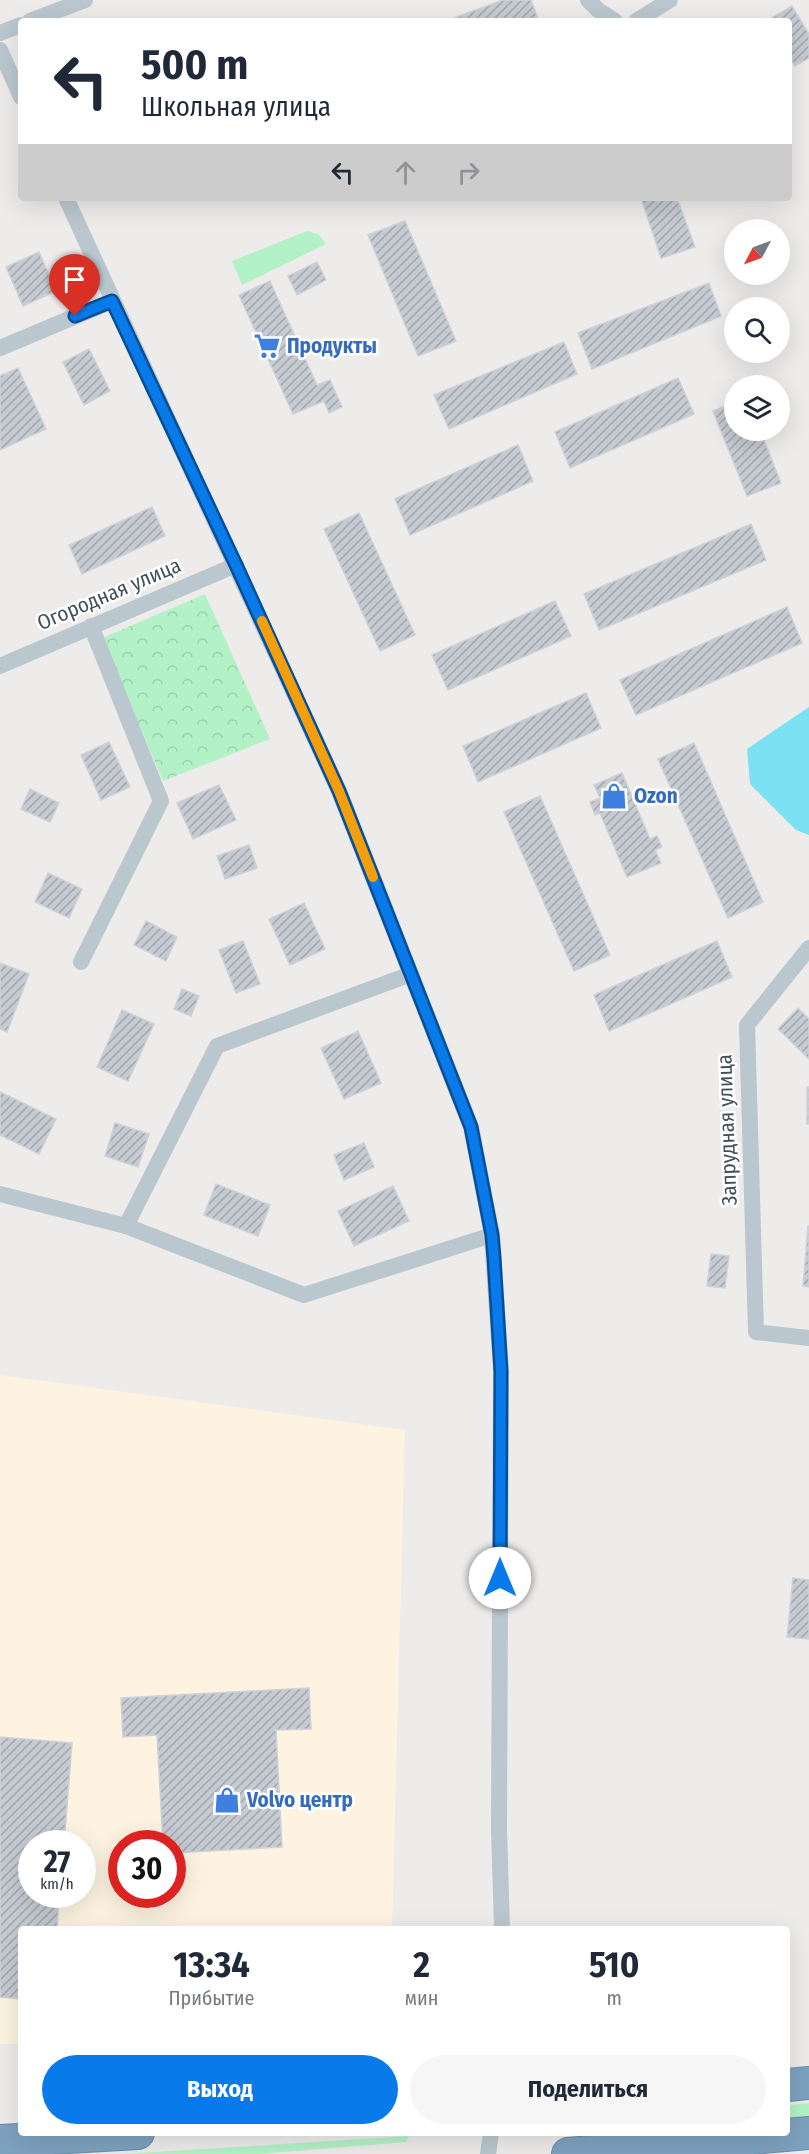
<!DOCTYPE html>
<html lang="ru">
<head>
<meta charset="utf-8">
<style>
  body { margin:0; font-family:"Fira Sans Condensed",sans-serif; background:#f6f6f7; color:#1f2937; height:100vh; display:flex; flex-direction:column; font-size:22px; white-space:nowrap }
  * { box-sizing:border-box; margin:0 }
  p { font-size:20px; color:#747a83 }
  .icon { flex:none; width:33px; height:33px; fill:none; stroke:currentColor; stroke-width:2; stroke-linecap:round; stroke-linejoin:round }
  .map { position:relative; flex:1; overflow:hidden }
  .details { position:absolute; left:18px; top:1926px; width:772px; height:210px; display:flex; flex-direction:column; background:#fff; border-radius:6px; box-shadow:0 6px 24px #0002 }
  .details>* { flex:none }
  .guide { position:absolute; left:18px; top:18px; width:774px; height:183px; border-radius:6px; box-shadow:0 6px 24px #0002; background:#fff; color:#1f2937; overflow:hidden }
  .needle { width:39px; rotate:229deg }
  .fabs { position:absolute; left:724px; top:219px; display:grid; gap:12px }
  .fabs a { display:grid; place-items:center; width:66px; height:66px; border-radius:50%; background:#fff; box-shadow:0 6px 24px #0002; font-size:30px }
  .speed { position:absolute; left:18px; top:1830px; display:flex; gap:12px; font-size:30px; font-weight:700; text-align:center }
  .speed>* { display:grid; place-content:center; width:78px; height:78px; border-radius:50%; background:#fff; box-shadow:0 6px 24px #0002; line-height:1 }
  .speed small { font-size:15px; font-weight:400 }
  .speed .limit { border:9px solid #d22; background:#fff; color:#111 }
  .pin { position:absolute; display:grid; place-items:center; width:51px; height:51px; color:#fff; margin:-62px -26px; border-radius:50% 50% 50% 0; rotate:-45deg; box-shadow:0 0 6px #0007 }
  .pin .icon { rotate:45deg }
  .me { position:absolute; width:66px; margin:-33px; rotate:0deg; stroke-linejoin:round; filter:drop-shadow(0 0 4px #0008) }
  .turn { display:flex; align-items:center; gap:21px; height:126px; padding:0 24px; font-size:27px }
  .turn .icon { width:78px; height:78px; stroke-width:2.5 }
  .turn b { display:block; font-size:42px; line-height:51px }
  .lanes { display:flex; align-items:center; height:57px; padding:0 24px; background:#0003; justify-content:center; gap:30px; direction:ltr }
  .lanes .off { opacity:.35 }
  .eta { display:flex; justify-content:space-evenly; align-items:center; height:102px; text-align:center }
  .eta b { font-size:36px; font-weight:700; line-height:42px }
  .button { display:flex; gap:12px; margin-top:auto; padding:12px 24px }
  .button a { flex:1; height:69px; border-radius:36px; background:#097ae9; color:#fff; font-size:24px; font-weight:700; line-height:69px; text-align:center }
  .button a+a { background:#f6f6f7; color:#1f2937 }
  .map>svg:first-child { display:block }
</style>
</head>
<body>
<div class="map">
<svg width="809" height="2154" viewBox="0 0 809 2154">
  <defs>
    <pattern id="park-crowns" width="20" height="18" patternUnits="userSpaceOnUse" patternTransform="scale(1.5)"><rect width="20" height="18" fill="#b3f2c7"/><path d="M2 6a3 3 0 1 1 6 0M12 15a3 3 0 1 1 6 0" fill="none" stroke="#9bd1ad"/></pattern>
    <pattern id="building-hatch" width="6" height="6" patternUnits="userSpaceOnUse" patternTransform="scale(1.5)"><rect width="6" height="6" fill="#c6cad2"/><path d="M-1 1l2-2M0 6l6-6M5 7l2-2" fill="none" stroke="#a2a6ad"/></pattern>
  </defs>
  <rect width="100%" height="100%" fill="#eeebeb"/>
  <path fill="#fdf3e0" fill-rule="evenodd" d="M0,1375L405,1430L392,1929H21V2044H0ZM32,1844H82V1894H32ZM122,1844H172V1894H122Z"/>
  <g fill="#b3f2c7">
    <polygon points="307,231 318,234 326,244 242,285 232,261"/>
    <polygon points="809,2103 809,2117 788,2119 788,2105"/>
    <polygon points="409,2136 406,2142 259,2154 123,2154"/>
  </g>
  <polygon fill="url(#park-crowns)" points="205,594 270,739 163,781 102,638"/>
  <polygon fill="#7ce2f3" points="809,707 809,835 796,830 750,784 747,749"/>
  <g fill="url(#building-hatch)" stroke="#ced2d8" stroke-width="1.5">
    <polygon points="503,0 531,0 539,21 446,21"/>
    <polygon points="792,6 809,34 809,58 795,66 789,56 789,21 768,20"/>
    <polygon points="641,198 677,198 695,247 661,258"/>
    <polygon points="405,221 456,341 418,356 368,235"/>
    <polygon points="39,252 56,291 23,306 6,267"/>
    <polygon points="317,262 326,280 297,295 288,276"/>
    <polygon points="270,281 317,385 330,380 342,407 329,413 324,401 293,414 239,295"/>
    <polygon points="709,283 721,316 592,369 578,333"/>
    <polygon points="564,342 577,374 449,429 434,395"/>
    <polygon points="89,349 110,391 84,405 63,362"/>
    <polygon points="18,368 46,429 0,450 0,376"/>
    <polygon points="678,378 694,414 570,468 555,432"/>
    <polygon points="735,402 735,430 760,430 781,483 747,496 713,411"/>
    <polygon points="518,445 533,481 410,535 395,499"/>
    <polygon points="152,507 165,536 82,574 69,545"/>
    <polygon points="359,513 415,635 380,651 324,529"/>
    <polygon points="751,524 766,560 599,630 584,594"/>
    <polygon points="555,601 571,636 448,690 432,655"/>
    <polygon points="787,607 802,643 636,715 620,680"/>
    <polygon points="586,693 601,728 478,782 463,746"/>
    <polygon points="109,742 130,787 101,800 81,755"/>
    <polygon points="694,743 763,902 728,918 658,759"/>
    <polygon points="622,773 650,839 657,836 662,847 655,850 661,863 627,877 600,813 595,815 590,802 600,798 594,785"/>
    <polygon points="219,785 236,820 193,839 177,803"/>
    <polygon points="30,789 59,803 50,822 21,809"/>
    <polygon points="540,796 610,955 574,971 504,812"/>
    <polygon points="249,845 257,868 225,879 217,856"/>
    <polygon points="48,873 82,889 69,918 35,902"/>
    <polygon points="304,903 325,949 290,965 269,919"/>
    <polygon points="146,921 177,937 166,961 134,945"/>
    <polygon points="243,941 260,984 236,993 219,950"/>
    <polygon points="717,941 732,977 609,1031 594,995"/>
    <polygon points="0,963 29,974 7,1032 0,1029"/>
    <polygon points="182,989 199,996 191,1016 174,1009"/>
    <polygon points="798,1008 809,1019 809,1059 778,1029"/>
    <polygon points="122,1010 154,1024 128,1081 97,1067"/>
    <polygon points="358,1031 381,1083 344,1099 321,1048"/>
    <rect x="807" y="1087" width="2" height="37"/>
    <polygon points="0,1092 56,1119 39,1154 0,1135"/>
    <polygon points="115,1123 149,1134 138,1167 105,1156"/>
    <polygon points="364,1143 374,1167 344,1180 334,1155"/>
    <polygon points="216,1184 270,1205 258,1236 204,1215"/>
    <polygon points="393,1186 409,1221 354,1246 338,1211"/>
    <polygon points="808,1226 809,1226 809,1287 803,1286"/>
    <polygon points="711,1254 729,1256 725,1288 707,1286"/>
    <polygon points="793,1578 809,1580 809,1639 787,1637"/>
    <polygon points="309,1688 311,1729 276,1730 282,1847 172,1853 172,1844 163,1844 157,1735 123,1737 121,1698"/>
    <polygon points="0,1737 72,1743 64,1844 32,1844 32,1894 59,1894 57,1929 21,1929 21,1999 0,1997"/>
  </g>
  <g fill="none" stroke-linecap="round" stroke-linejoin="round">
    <g stroke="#698dab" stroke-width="34">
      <g id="highway">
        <polyline points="788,2085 809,2083"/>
        <polyline points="0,2141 138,2133"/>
        <polyline points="568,2154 809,2133"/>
      </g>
    </g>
    <g stroke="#bac7cf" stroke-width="16">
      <polyline points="588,0 598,10 615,21"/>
      <polyline points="30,21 85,0"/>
      <polyline points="636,21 670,0"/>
      <polyline points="0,33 21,25"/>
      <polyline points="0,50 21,97"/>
      <polyline points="66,198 339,791 471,1127 492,1235 501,1371 499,1829 502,1929"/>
      <polyline points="0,348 112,301"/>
      <polyline points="0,666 236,565"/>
      <polyline points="809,948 747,1025 756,1332 809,1338"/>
      <polyline points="81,962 161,801 91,626"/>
      <polyline points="0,1194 126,1226 304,1295 492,1235"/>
      <polyline points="126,1226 217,1046 411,974"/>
      <polyline points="488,2154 491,2133"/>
    </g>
    <use href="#highway" stroke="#7da2bf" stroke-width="32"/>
  </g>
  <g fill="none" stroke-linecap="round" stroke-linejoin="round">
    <g stroke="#064f97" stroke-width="15">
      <polyline id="route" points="75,316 112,301 236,565 339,791 471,1127 492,1235 494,1258 501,1371 500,1578"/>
    </g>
    <use href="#route" stroke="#097ae9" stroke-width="10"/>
    <polyline stroke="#f59e0b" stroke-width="10" points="262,621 339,791 373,877"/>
  </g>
  <defs>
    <g id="supermarket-bare" transform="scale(2.07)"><path d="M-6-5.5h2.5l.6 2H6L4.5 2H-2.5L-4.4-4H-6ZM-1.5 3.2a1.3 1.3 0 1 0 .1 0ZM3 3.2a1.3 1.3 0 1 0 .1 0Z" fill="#3f7fe0" stroke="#fff" stroke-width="2.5" paint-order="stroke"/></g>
    <g id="shop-bare" transform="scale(2.07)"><path d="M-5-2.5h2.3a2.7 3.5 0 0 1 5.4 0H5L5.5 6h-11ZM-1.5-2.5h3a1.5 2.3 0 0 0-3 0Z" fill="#3f7fe0" stroke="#fff" stroke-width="2.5" paint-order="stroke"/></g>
  </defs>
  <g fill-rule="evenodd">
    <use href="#supermarket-bare" x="267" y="346"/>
    <use href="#shop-bare" x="614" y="796"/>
    <use href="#shop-bare" x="227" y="1800"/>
  </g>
  <g text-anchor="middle" stroke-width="5" stroke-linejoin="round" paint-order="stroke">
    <g font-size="21" font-weight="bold" fill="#366cbe" stroke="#fff" text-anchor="start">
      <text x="287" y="353">Продукты</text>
      <text x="634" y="803">Ozon</text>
      <text x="247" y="1807">Volvo центр</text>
    </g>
    <g font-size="21" fill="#42505a" stroke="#fff">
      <text transform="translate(109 594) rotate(-23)" y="7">Огородная улица</text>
      <text transform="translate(727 1130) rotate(-92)" y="7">Запрудная улица</text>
    </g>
  </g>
</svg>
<div class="fabs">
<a><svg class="needle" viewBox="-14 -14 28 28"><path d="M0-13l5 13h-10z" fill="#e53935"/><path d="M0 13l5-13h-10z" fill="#747a83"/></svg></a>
<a><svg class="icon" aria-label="search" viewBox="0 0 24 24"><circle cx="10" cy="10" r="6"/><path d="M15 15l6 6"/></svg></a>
<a><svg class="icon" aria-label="layers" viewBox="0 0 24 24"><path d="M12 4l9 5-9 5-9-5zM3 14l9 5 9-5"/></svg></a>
</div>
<div class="speed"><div>27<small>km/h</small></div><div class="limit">30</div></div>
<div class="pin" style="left:75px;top:316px;background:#d93025"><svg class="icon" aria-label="arrive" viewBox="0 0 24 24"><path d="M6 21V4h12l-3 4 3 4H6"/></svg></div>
<svg class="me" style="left:500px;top:1578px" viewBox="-20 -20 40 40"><circle r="19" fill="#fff"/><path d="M0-13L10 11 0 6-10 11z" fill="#097ae9"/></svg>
<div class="guide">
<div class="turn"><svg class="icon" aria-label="left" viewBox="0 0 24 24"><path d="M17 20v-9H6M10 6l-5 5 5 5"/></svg><div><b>500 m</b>Школьная улица</div></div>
<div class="lanes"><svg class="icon" aria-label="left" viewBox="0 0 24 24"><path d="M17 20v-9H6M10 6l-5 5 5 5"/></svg><svg class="icon off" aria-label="ahead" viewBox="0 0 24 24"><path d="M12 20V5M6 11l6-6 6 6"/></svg><svg class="icon off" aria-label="right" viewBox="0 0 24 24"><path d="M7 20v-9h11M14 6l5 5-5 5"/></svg></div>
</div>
<section class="details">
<div class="eta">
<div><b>13:34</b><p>Прибытие</p></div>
<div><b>2</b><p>мин</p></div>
<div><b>510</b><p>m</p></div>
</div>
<div class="button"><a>Выход</a><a>Поделиться</a></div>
</section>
</div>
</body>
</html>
